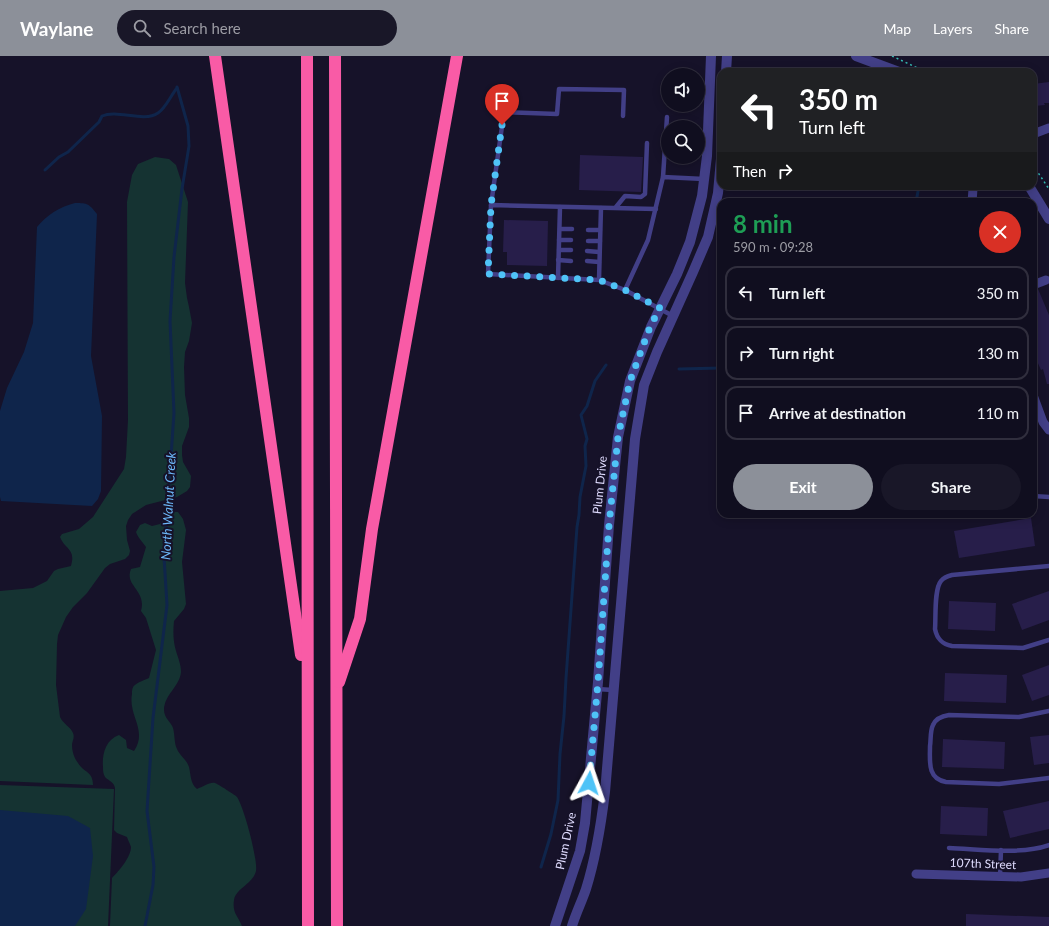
<!DOCTYPE html>
<html lang="en">
<head>
<meta charset="utf-8">
<style>
  body { margin:0; font-family:Lato,sans-serif; background:#191728; color:#f1f3f6; height:100vh; display:flex; flex-direction:column; font-size:15px; white-space:nowrap }
  * { box-sizing:border-box; margin:0 }
  p { font-size:13px; color:#9c9ca4 }
  .icon { flex:none; width:22px; height:22px; fill:none; stroke:currentColor; stroke-width:2; stroke-linecap:round; stroke-linejoin:round }
  .map { position:relative; flex:1; overflow:hidden }
  .details { position:absolute; left:717px; top:142px; width:320px; height:320px; display:flex; flex-direction:column; background:#100e1f; border-radius:12px; box-shadow:0 2px 10px #0003,0 0 0 1px #302e3d }
  .details>* { flex:none }
  .guide { position:absolute; left:717px; top:12px; width:320px; height:122px; border-radius:12px; box-shadow:0 2px 10px #0003,0 0 0 1px #302e3d; background:#202124; color:#fff; overflow:hidden }
  .tools { position:absolute; left:661px; top:12px; display:grid; gap:8px }
  .tools a { display:grid; place-items:center; width:44px; height:44px; border-radius:50%; background:#100e1f; box-shadow:0 2px 10px #0003,0 0 0 1px #302e3d; font-size:20px }
  .pin { position:absolute; display:grid; place-items:center; width:34px; height:34px; color:#fff; margin:-41px -17px; border-radius:50% 50% 50% 0; rotate:-45deg; box-shadow:0 0 4px #0007 }
  .pin .icon { rotate:45deg }
  .me { position:absolute; width:44px; margin:-22px; rotate:5deg; stroke-linejoin:round; filter:drop-shadow(0 0 3px #0008) }
  .turn { display:flex; align-items:center; gap:14px; height:84px; padding:0 16px; font-size:18px }
  .turn .icon { width:52px; height:52px; stroke-width:2.5 }
  .turn b { display:block; font-size:28px; line-height:34px }
  .then { display:flex; align-items:center; height:38px; padding:0 16px; background:#0003; gap:8px; font-size:15px }
  .round { display:grid; place-items:center; flex:none; width:42px; height:42px; border-radius:21px; background:#191728 }
  .head { display:flex; align-items:center; justify-content:space-between; height:68px; padding:0 16px }
  h1 { font-size:24px; font-weight:700; line-height:30px; color:#1e9e55 }
  .button { display:flex; gap:8px; margin-top:auto; padding:8px 16px }
  .button a { flex:1; height:46px; border-radius:24px; background:#8c9099; color:#fff; font-size:16px; font-weight:700; line-height:46px; text-align:center }
  .button a+a { background:#191728; color:#f1f3f6 }
  ul { padding:0; list-style:none }
  li { display:flex; align-items:center; gap:12px; height:54px; margin:0 8px 6px; padding:0 8px; border:2px solid #302e3d; border-radius:12px }
  li div { flex:1 }
  li b { display:block; font-size:15px }
  li em { font-style:normal }
  header { display:flex; align-items:center; gap:24px; box-sizing:border-box; height:56px; padding:0 20px; background:#8c9099; color:#fff }
  header strong { font-size:19px }
  nav { display:flex; gap:22px; margin-inline-start:auto; font-size:14px }
  .search { width:280px; height:36px; background:#191728; display:flex; align-items:center; gap:10px; box-sizing:border-box; padding:0 14px; border-radius:22px; color:#9c9ca4; font-size:15px }
  .map>svg:first-child { display:block }
</style>
</head>
<body>
<header>
<strong>Waylane</strong>
<div class="search"><svg class="icon" aria-label="search" viewBox="0 0 24 24"><circle cx="10" cy="10" r="6"/><path d="M15 15l6 6"/></svg>Search here</div>
<nav><a>Map</a><a>Layers</a><a>Share</a></nav>
</header>
<div class="map">
<svg width="1049" height="870" viewBox="0 0 1049 870">
  <rect width="100%" height="100%" fill="#161229"/>
  <g fill="#153332">
    <path d="M155,101L169,103L176,109L188,146L185,227L187,242L189,251L192,267L189,285L185,296L184,311L185,339L189,362V371L182,390V399L183,406L191,420L190,431L187,435L177,441L146,449L132,458L128,464L126,470L127,484L130,495L129,499L125,503L110,508L105,512L87,537L73,551L66,561L58,579L57,588L56,629L60,661C63,668 71,671 73,677C75,682 72,685 72,689C72,695 74,702 78,707C84,717 93,715 93,729L0,725V535L33,532L47,525L54,515L58,513L71,510C76,492 65,494 60,481L62,478L79,473L93,461L124,413L126,401L128,364L127,146L132,119L138,108Z"/>
    <path d="M170,456H178L183,463L186,474L182,506L186,548L184,553L174,565C173,575 173,585 176,595C178,602 181,608 181,616C180,630 164,639 164,654C164,662 171,666 173,672C175,679 174,687 177,693C180,700 187,704 189,711C191,719 190,727 197,733C203,731 209,726 215,727C216,727 237,740 237,741C244,751 258,804 256,815C253,828 236,832 234,844C232,857 238,860 242,870H110V869L112,822C119,815 131,801 131,791C130,788 128,784 127,781L117,777L114,774L115,732C114,726 109,725 105,721C103,718 103,714 103,711C102,699 105,684 119,679L126,684L127,692L134,695C148,674 128,660 132,638C132,635 132,631 135,629C138,626 145,624 149,622L156,594L146,562L141,555C147,534 124,530 131,513L140,511L146,491C142,485 138,482 136,476L140,469L145,467L152,470L160,468L165,461Z"/>
    <polygon points="0,729 114,733 108,870 0,870"/>
  </g>
  <g fill="#0f254b">
    <path d="M75,147C88,147 89,148 97,158L91,300L102,360L101,435L98,443L92,450L1,445L0,441V355L7,332L24,296L33,267L37,171C47,159 59,151 75,147Z"/>
    <polygon points="0,754 68,760 90,772 93,800 86,853 75,870 0,870"/>
  </g>
  <g fill="none" stroke-linecap="round" stroke-linejoin="round">
    <g stroke="#0f254b" stroke-width="3">
      <path d="M45,114L59,101L68,96L99,66L102,60C118,53 143,67 158,57C166,52 171,39 177,32"/>
      <polyline points="916,146 919,130"/>
      <polyline points="679,313 721,312"/>
      <polyline points="541,811 551,778 558,744 560,698 564,660 566,622 577,471 579,459 580,441 586,410 585,390 587,383 581,359 587,350 595,325 606,309"/>
      <polyline points="145,870 153,829 154,811 147,755 153,662 167,549 164,501 174,357 170,265 174,201 182,133 189,90 188,70 177,31"/>
    </g>
  </g>
  <g fill="#271e4a">
    <polygon points="1049,26 1049,47 1044,47 1045,49 1034,50 1033,28"/>
    <polygon points="580,99 643,101 641,136 579,134"/>
    <polygon points="504,164 548,165 547,210 507,209 507,196 503,196"/>
    <polygon points="1038,233 1049,259 1049,328 1047,328 1043,313 1041,314 1033,296 1033,235"/>
    <polygon points="1031,462 1035,490 959,502 954,475"/>
    <polygon points="1049,535 1049,564 1022,574 1012,548"/>
    <polygon points="949,545 996,547 995,575 948,573"/>
    <polygon points="1049,609 1049,639 1032,645 1022,619"/>
    <polygon points="945,617 1007,619 1006,647 944,645"/>
    <polygon points="1049,679 1049,707 1034,709 1030,681"/>
    <polygon points="943,683 1005,686 1004,713 942,711"/>
    <polygon points="1049,745 1049,773 1010,782 1003,755"/>
    <polygon points="941,750 988,752 987,780 940,778"/>
    <polygon points="966,858 1049,861 1049,870 966,870"/>
  </g>
  <g fill="none" stroke-linecap="round" stroke-linejoin="round">
    <g stroke="#35b8b1" stroke-width="1.5" stroke-dasharray="2 3" stroke-linecap="butt">
      <polyline points="892,0 926,16"/>
      <polyline points="1033,109 1049,133"/>
    </g>
    <g stroke="#423f87" stroke-width="4.5">
      <polyline points="663,121 667,61"/>
      <polyline points="491,149 504,56 557,58 559,33 624,34 623,60"/>
      <polyline points="616,151 625,140 641,141 645,138 647,87"/>
      <polyline points="560,173 572,173"/>
      <polyline points="588,174 600,174"/>
      <polyline points="559,184 571,184"/>
      <polyline points="588,185 600,185"/>
      <polyline points="559,194 571,194"/>
      <polyline points="587,195 599,196"/>
      <polyline points="558,204 571,205"/>
      <polyline points="587,205 599,206"/>
      <polyline points="558,222 560,151"/>
      <polyline points="599,224 601,152"/>
      <polyline points="625,234 599,224 488,218 491,149 656,153"/>
      <polyline points="673,260 625,234 648,184 663,121 704,123"/>
      <polyline points="1033,440 1049,441"/>
      <path d="M1049,510L952,519C948,520 944,521 941,525C934,533 936,561 935,573C937,583 942,588 952,590L1023,592L1049,584"/>
      <polyline points="597,633 613,634"/>
      <path d="M1049,655L1019,661L949,659C942,660 936,662 933,669C930,675 931,684 930,690C930,705 927,723 946,726L999,728L1049,722"/>
      <path d="M949,792C979,793 1021,799 1049,789"/>
      <polyline points="1000,820 1001,794"/>
    </g>
    <g stroke="#423f87" stroke-width="9">
      <polyline points="1033,78 1049,72"/>
      <polyline points="972,146 973,133 975,130"/>
      <polyline points="1033,229 1046,224"/>
      <polyline points="1033,339 1043,366 1049,374"/>
      <polyline points="916,818 1021,821 1049,817"/>
    </g>
    <g stroke="#423f87" stroke-width="10">
      <polyline points="856,0 899,16"/>
      <polyline points="726,16 727,0"/>
      <polyline points="1029,130 1049,163"/>
      <polyline points="555,870 580,795 585,767 598,626 609,469 618,381 630,325 651,271 677,218 690,186 702,140 707,100 711,0"/>
      <path d="M572,870C576,857 582,845 586,833C596,801 601,769 605,736L635,383L644,329L657,296L693,216L708,181L718,137L721,103"/>
    </g>
    <g stroke="#f95ba6" stroke-width="12">
      <polyline points="215,0 301,599"/>
      <polyline points="307,0 308,870"/>
      <polyline points="335,0 337,870"/>
      <polyline points="339,626 360,563 372,473 457,0"/>
    </g>
  </g>
  <g fill="none" stroke-linecap="round" stroke-linejoin="round">
    <polyline stroke="#4fc3f7" stroke-width="7" stroke-dasharray="0 12.6" points="502,69 491,149 488,218 599,224 625,234 660,252 650,271 630,325 618,381 609,469 598,626 589,727"/>
  </g>
  <g text-anchor="middle" stroke-width="4" stroke-linejoin="round" paint-order="stroke">
    <g font-size="12" fill="#dfdbfe" stroke="#161229">
      <text transform="translate(600 429) rotate(-84)" y="4">Plum Drive</text>
      <text transform="translate(566 785) rotate(-78)" y="4">Plum Drive</text>
      <text transform="translate(983 808) rotate(2)" y="4">107th Street</text>
    </g>
    <g font-size="13" font-style="italic" fill="#6db8fa" stroke="#161229">
      <text transform="translate(168 450) rotate(-87)" y="5">North Walnut Creek</text>
    </g>
  </g>
</svg>
<div class="tools">
<a><svg class="icon" aria-label="sound" viewBox="0 0 24 24"><path d="M4 9h4l5-4v14l-5-4H4zM17 9q2 3 0 6"/></svg></a>
<a><svg class="icon" aria-label="search" viewBox="0 0 24 24"><circle cx="10" cy="10" r="6"/><path d="M15 15l6 6"/></svg></a>
</div>
<div class="pin" style="left:502px;top:69px;background:#d93025"><svg class="icon" aria-label="arrive" viewBox="0 0 24 24"><path d="M6 21V4h12l-3 4 3 4H6"/></svg></div>
<svg class="me" style="left:589px;top:727px" viewBox="-20 -20 40 40"><path d="M0-17L14 15 0 8-14 15z" fill="#4fc3f7" stroke="#fff" stroke-width="4"/></svg>
<div class="guide">
<div class="turn"><svg class="icon" aria-label="left" viewBox="0 0 24 24"><path d="M17 20v-9H6M10 6l-5 5 5 5"/></svg><div><b>350 m</b>Turn left</div></div>
<div class="then">Then<svg class="icon" aria-label="right" viewBox="0 0 24 24"><path d="M7 20v-9h11M14 6l5 5-5 5"/></svg></div>
</div>
<section class="details">
<div class="head"><div><h1>8 min</h1><p>590 m · 09:28</p></div><a class="round" style="background:#d93025;color:#fff"><svg class="icon" aria-label="close" viewBox="0 0 24 24"><path d="M6 6l12 12M18 6L6 18"/></svg></a></div>
<ul>
<li><svg class="icon" aria-label="left" viewBox="0 0 24 24"><path d="M17 20v-9H6M10 6l-5 5 5 5"/></svg><div><b>Turn left</b></div><em>350 m</em></li>
<li><svg class="icon" aria-label="right" viewBox="0 0 24 24"><path d="M7 20v-9h11M14 6l5 5-5 5"/></svg><div><b>Turn right</b></div><em>130 m</em></li>
<li><svg class="icon" aria-label="arrive" viewBox="0 0 24 24"><path d="M6 21V4h12l-3 4 3 4H6"/></svg><div><b>Arrive at destination</b></div><em>110 m</em></li>
</ul>
<div class="button"><a>Exit</a><a>Share</a></div>
</section>
</div>
</body>
</html>
